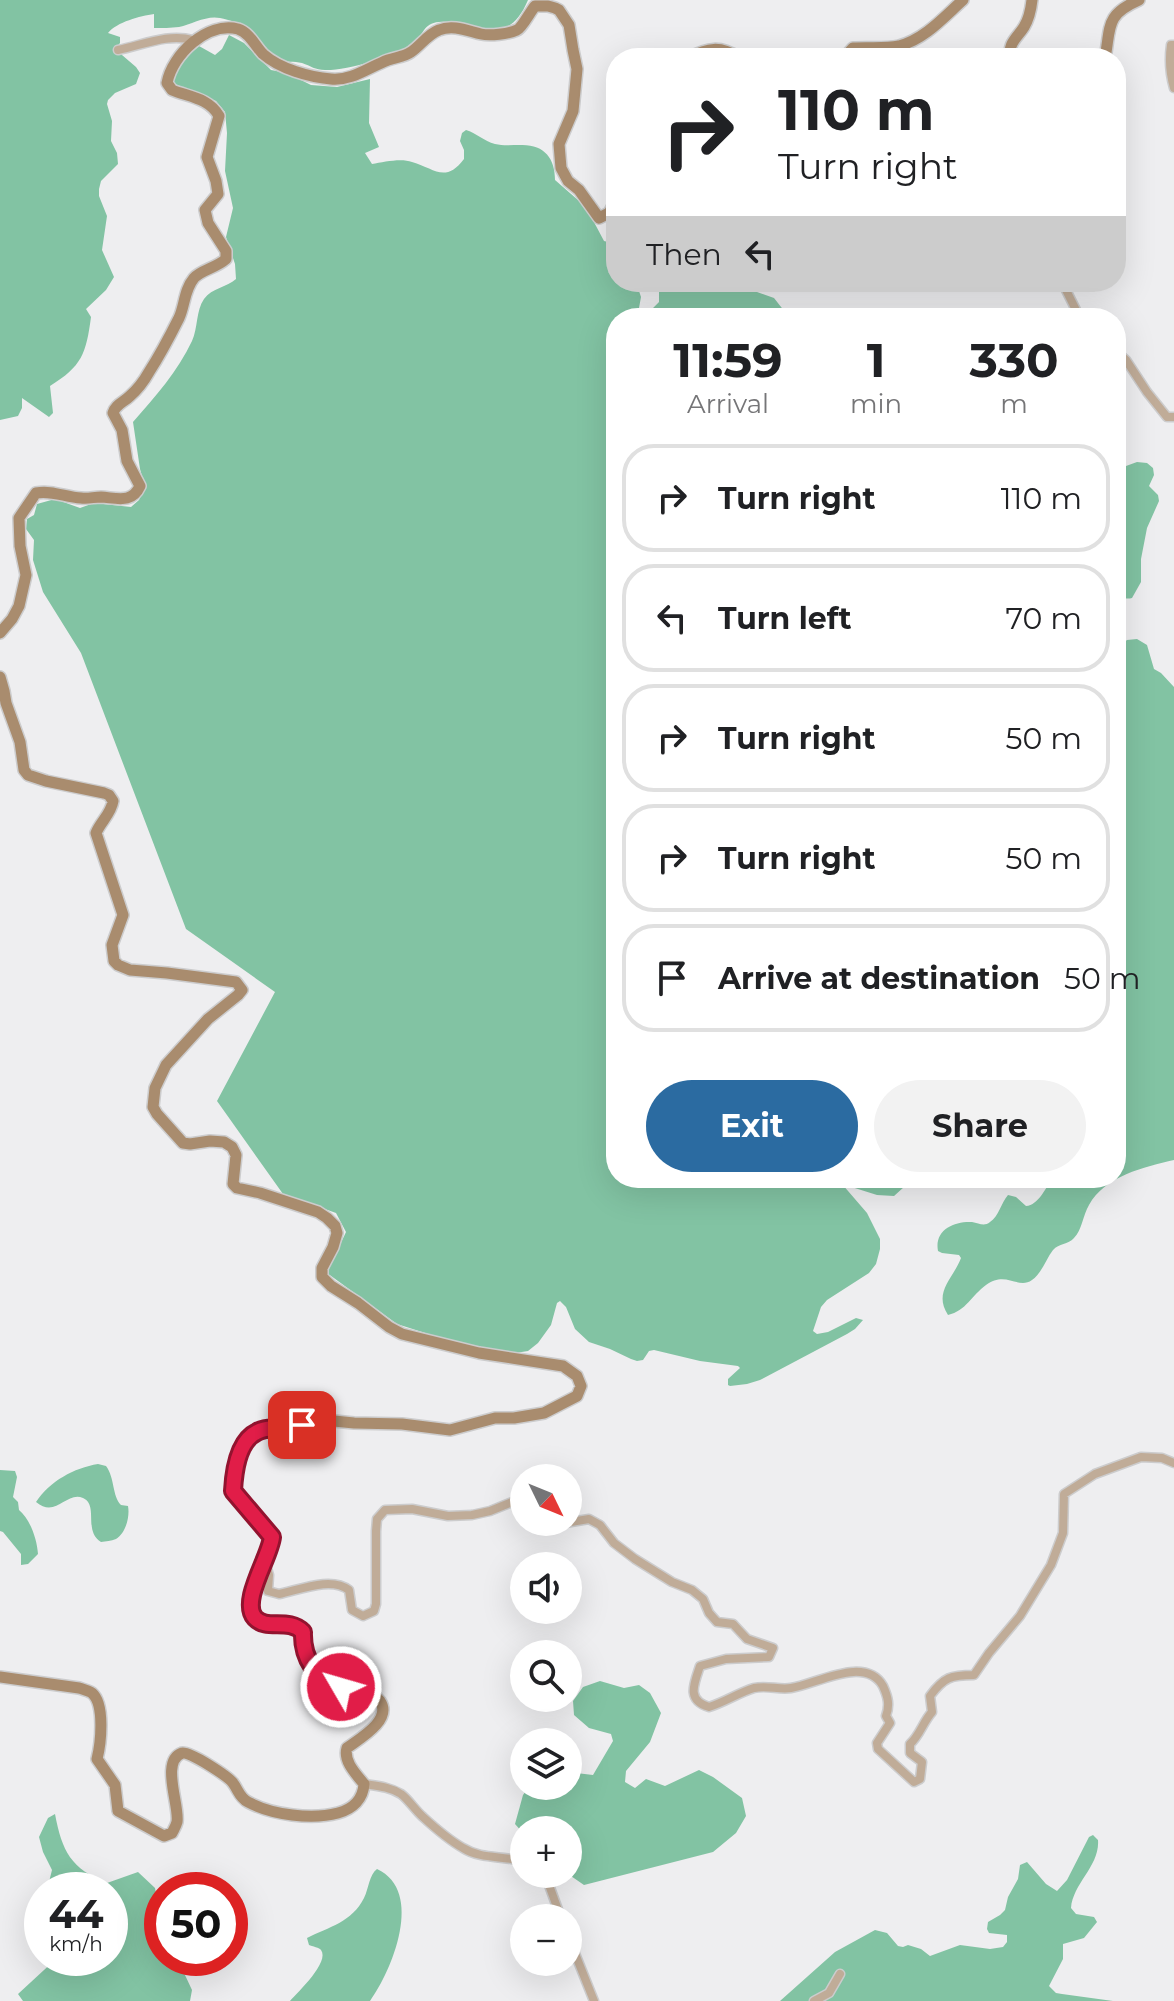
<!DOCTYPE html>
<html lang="en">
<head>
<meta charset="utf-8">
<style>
  body { margin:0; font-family:Montserrat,sans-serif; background:#f2f2f2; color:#202124; height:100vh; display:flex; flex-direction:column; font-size:30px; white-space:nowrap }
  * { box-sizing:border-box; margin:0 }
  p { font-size:26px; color:#757577 }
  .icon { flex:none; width:44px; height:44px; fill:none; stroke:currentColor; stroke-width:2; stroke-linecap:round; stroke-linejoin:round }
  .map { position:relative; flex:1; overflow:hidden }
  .panel { position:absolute; left:606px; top:308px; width:520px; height:880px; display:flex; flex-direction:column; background:#fff; border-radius:32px; box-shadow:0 8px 32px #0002 }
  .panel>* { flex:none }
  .guide { position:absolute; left:606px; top:48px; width:520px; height:244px; border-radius:32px; box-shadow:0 8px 32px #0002; background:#fff; color:#202124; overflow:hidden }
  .needle { width:52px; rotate:133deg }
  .fabs { position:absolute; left:510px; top:1464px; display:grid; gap:16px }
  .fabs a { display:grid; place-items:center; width:72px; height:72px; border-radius:50%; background:#fff; box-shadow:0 8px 32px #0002; font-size:40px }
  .speed { position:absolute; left:24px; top:1872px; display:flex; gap:16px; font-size:40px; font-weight:700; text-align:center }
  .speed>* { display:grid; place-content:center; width:104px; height:104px; border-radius:50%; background:#fff; box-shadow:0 8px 32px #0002; line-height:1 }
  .speed small { font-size:20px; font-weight:400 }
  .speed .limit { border:12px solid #d22; background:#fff; color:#111 }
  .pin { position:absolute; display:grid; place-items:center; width:68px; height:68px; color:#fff; margin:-34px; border-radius:16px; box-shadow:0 4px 12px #0006 }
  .me { position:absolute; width:88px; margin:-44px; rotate:308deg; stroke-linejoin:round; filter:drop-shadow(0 0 6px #0008) }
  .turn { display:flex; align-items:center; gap:28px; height:168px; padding:0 40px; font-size:36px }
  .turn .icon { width:104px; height:104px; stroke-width:2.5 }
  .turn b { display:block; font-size:56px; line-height:68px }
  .then { display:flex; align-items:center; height:76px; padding:0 40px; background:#0003; gap:16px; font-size:30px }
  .eta { display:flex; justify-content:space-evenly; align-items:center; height:136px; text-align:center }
  .eta b { font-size:48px; font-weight:700; line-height:56px }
  .primary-button { display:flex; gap:16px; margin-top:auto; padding:16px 40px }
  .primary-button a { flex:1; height:92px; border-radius:48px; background:#2b6ba1; color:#fff; font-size:32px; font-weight:700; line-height:92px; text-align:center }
  .primary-button a+a { background:#f2f2f2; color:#202124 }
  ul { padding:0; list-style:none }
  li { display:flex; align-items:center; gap:24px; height:108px; margin:0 16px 12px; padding:0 24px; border:4px solid #e0e0e0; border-radius:32px }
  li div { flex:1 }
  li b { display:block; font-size:30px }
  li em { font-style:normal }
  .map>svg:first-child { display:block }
</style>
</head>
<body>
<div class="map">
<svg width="1174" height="2001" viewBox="0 0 1174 2001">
  <rect width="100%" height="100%" fill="#eeeef0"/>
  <g fill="#82c3a3">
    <path d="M0,0H528C506,52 477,19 439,22C423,23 423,36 413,45C398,56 344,71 325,70C315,70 311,66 302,63C294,61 286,63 278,59C266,51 259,36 249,28C241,23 229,20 220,18C207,15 192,24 179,27C171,28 162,28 154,28V14C140,16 117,22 108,33L120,37V43L115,49L136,67L140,73L136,84L115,93L108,100L107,104L112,121L111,141L117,153L118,164L101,181L99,189V196L107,216L102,250L114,277L106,290L86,309L91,317C86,354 82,366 50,386L53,413L49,417L22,398V408L18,416L0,420Z"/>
    <path d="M229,35L244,43L271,70L287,73L311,85L337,87L370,79L369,123L379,147L365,153L372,164C384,162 401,158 412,162C434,168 445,184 464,159V150L460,141L462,133L466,130C476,133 484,141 495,144C503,146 512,145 520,145C544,144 555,158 555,180L586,207L604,241L616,244V282H636L641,297L639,308L644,314L648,313L659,302V288L664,282H747L757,292L774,298L785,312L797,318H616V1178H914L894,1196L877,1195L842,1184L867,1213L880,1239V1249L876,1264L869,1273L827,1300L821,1307L813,1331L817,1334L828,1332L856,1318L863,1320L855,1329L847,1334L760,1380L747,1384L730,1386L728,1385V1379L740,1368L738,1366L700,1361L654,1350L649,1351L643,1360L637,1361L631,1359L610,1349L589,1342L575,1329L566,1307L560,1301L557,1303L551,1325L538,1343L528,1351L509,1354L444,1339L397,1324L327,1273L346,1232L336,1213L283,1194L217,1101L275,992L186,929L81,653L43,592L33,560L34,540L26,529L27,519L34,515L37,504L55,499L80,508L94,503L131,507L139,500L145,487L140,469L133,422C155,397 178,371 192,341C198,328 196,310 204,299C212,288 227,287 236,279L235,264L226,237L233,208L225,171L227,133L225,112L216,101L175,84L172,80C179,66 187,56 199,46L215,55L222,49Z"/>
    <path d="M1137,462L1147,463L1153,468L1154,475L1149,486L1158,495L1159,501L1147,528L1141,559V582L1132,598C1124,600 1122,596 1116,592V464L1126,466Z"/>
    <path d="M1137,639L1147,645L1154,669L1161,673L1174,687V1160C1144,1167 1105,1176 1089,1205C1083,1215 1082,1230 1074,1238C1068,1245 1059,1243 1053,1250C1046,1259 1042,1273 1032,1280C1018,1290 1006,1270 986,1285C972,1295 966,1311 948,1315C933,1292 953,1279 961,1258L959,1255L942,1253L938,1251C934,1230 954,1221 972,1222C979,1223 984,1227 990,1222C999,1216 1001,1203 1008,1195L1016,1197L1026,1206C1039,1205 1045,1188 1053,1178H1116V649L1127,640Z"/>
    <path d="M98,1464L106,1466C115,1478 112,1496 121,1505L128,1506C130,1516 126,1533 116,1539C111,1541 106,1541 101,1542C83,1531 99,1505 83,1498C66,1491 56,1519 36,1502C50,1481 74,1468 98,1464Z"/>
    <path d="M0,1470L15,1471L17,1477L13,1497L18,1502L19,1510C30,1519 37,1539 38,1554L28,1564L21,1565V1554L3,1532L0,1531Z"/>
    <polygon points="600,1681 624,1688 639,1685 650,1693 661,1713 650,1742 626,1771 625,1782 635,1788 646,1779 665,1786 699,1770 713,1777 742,1798 746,1816 736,1833 713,1852 584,1885 568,1874 568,1830 524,1830 524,1834 515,1824 523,1795 530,1786 568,1786 568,1772 593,1775 613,1741 611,1734 589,1728 574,1715 573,1701 583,1687"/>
    <path d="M55,1814C62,1851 71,1869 107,1883L138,1872L155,1888L162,1925V1958H177L192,1990L190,2001H23L18,1994L57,1958H110V1890H47L52,1870L43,1852L39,1837L48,1818Z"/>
    <path d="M1093,1835L1098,1840C1100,1866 1073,1883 1071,1908L1076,1914L1094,1917L1097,1922L1084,1938L1063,1944V1959L1049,1986L1056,1993L1062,1994L1113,2001H780L835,1952L875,1930L887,1933L898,1946L903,1947L908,1945L921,1949L930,1956L960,1945L990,1949L1003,1947L1007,1942V1935L989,1933L987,1929L988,1922L1000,1915L1005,1910L1008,1897L1018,1879L1020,1865L1027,1862L1046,1884L1057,1891L1067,1880L1089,1837Z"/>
    <path d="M377,1869C425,1891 392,1971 370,2001H290C298,1992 330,1962 321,1950C320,1948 312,1946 309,1945L307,1938C329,1927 352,1922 364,1898C369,1888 369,1875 377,1869Z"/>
  </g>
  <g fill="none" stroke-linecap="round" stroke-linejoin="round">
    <g stroke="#cccccd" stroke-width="11">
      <g id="street">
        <path d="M1174,45H1171C1169,59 1170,74 1174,88"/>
        <path d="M118,50C143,45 168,33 193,40"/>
        <polyline points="1062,282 1080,318"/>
        <polyline points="1116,351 1126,360 1147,392 1167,417 1174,417"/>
        <path d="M552,1522L559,1524L589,1519L600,1525L614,1543L635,1559L672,1582L692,1590L703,1599L709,1613L717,1622L733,1624L747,1639L773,1648L769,1657L726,1659L700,1666C694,1684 686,1700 709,1707C725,1702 738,1693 754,1688C767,1685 779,1690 791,1688C817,1684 865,1655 883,1686C888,1697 890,1705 886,1716L890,1723L877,1743L878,1749L914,1782L920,1779L922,1762L910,1753V1744C920,1735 923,1722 932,1712L930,1696C944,1677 951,1675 974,1675L989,1653L1020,1616L1051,1565L1063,1533L1064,1494L1095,1474L1141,1457L1162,1458L1174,1463"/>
        <path d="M265,1562L269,1575L268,1591L279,1594C299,1590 331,1576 349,1590L352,1610L363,1616L374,1611L376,1604V1531L377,1519L385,1510L412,1509L448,1516L472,1515L490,1511L512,1502L524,1505"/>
        <path d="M364,1784C377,1786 390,1787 401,1794C409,1800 415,1810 423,1817C435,1828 449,1840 463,1848C482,1860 504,1855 524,1862"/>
        <polyline points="545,1874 561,1918"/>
        <polyline points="568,1936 594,2001"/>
        <polyline points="814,2001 829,1993 840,1974"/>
      </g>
    </g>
    <g stroke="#cccccd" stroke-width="14">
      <g id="secondary">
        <path d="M688,58C708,48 720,45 739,58"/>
        <path d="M844,58L853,48C869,47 884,49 899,46C925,39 944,17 963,0"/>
        <path d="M1011,58C1007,44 1017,38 1024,27C1029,19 1031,9 1032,0"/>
        <path d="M1105,58C1111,26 1105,15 1139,0"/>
        <path d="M0,633L12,619L19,606L26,575L20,546L19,518L36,493C52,490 65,497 81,498C88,499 94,497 101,497C117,498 132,504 140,486L127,461L122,430L113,413C116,404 123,403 130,396C138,389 144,381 149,372C160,355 170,336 179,318C185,305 184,290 194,278C201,270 216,268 226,259V251L208,223L205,210L218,194L216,181L207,157L219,116C209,98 189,97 172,90L167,83C172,55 207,21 238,29C250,33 255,46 263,54C280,69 309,77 331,79C352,81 369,67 388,60C396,57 404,57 411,52C420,46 428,34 439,30C453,24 468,31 481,34C490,36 508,34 517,30C522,28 530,12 535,6H548L555,8L559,10L569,25L573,50L577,69L573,111L559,144L561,168L568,181L579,190L599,218L609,213L616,200"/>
        <path d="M0,677L4,691L6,703L20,742L24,770L28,775L46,781L104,793L109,795L113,801C111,814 101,821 96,833L123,915L112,945L114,961L118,965L130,970L167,973L236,982L242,990L238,995L208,1019L166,1065L155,1088L153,1107L157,1114L183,1143L190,1144L210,1141L224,1142L232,1147L236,1155L233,1184L237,1188L260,1193L318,1212L327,1218L335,1226L337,1233L333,1247L322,1268V1277L331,1286L358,1303L389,1327L402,1334L479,1353L563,1366L577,1376L581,1386L577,1396L544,1413L514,1418H495L450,1430L402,1424L354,1423L314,1419L302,1425L296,1430C285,1430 273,1427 263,1430C239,1435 234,1471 233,1491L272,1537C270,1557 240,1601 255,1618C267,1631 288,1617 303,1632C303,1651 310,1671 327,1682C337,1689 352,1689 364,1692C370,1693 376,1696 380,1701C393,1720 359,1739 347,1748C343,1761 356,1774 364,1784C363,1799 353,1809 338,1813C312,1820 272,1815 248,1802C239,1797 239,1791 233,1783C229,1777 188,1750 182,1753C160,1761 180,1806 177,1822C176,1826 174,1829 172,1833L164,1836L118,1811L115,1785L97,1759C101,1743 105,1704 92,1693C89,1691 82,1689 79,1688L0,1677"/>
      </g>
    </g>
    <use href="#street" stroke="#c0ac98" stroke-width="8"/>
    <use href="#secondary" stroke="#a98c6e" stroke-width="11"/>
  </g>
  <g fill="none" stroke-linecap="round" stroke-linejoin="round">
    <g stroke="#92132f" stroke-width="20">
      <path id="route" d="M302,1425L296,1430C284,1429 267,1426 257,1432C238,1441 234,1472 233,1491L272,1537C270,1557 240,1601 255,1618C267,1631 288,1617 303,1632C302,1658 316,1680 341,1687"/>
    </g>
    <use href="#route" stroke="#e11d48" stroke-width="14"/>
  </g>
</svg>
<div class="fabs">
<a><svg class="needle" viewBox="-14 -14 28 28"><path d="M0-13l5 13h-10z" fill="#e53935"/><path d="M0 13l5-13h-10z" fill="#757577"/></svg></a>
<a><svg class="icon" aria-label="sound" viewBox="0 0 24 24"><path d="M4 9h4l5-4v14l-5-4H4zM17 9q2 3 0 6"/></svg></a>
<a><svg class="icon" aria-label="search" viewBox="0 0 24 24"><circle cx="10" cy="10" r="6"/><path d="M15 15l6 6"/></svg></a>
<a><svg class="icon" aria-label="layers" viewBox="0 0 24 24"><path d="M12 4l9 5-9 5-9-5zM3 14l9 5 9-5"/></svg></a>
<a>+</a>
<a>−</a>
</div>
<div class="speed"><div>44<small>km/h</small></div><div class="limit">50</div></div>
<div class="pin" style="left:302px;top:1425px;background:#d93025"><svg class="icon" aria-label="arrive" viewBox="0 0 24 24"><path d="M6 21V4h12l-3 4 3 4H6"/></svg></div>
<svg class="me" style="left:341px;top:1687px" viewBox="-20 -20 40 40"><circle r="17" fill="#e11d48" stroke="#fff" stroke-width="3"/><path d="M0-11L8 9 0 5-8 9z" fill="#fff"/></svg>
<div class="guide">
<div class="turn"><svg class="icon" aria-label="right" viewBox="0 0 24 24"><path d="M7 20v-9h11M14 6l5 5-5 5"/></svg><div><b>110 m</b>Turn right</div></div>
<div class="then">Then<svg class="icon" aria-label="left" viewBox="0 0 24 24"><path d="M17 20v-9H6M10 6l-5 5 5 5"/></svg></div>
</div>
<section class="panel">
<div class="eta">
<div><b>11:59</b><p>Arrival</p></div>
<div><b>1</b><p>min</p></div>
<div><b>330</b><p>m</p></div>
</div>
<ul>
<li><svg class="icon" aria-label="right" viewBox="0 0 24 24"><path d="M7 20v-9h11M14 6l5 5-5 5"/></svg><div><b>Turn right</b></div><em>110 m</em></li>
<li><svg class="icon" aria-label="left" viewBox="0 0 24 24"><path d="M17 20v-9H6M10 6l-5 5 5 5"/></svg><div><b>Turn left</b></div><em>70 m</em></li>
<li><svg class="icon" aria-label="right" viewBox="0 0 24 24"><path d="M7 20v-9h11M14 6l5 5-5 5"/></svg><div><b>Turn right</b></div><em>50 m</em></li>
<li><svg class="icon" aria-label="right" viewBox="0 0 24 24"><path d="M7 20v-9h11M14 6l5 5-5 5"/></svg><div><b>Turn right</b></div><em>50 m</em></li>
<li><svg class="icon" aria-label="arrive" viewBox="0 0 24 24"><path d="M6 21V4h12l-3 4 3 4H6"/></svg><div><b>Arrive at destination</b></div><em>50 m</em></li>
</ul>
<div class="primary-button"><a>Exit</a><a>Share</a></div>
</section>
</div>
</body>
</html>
